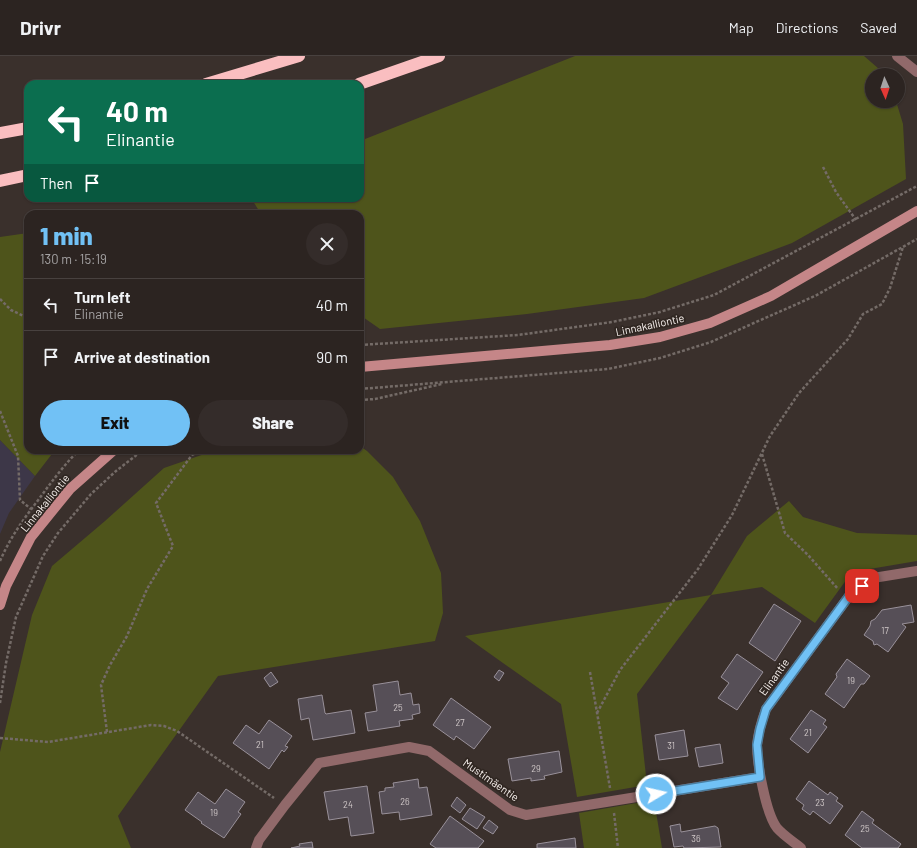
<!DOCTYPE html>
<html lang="en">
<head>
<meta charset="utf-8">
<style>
  body { margin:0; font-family:Barlow,sans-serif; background:#342c2a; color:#f1f3f6; height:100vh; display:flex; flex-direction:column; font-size:15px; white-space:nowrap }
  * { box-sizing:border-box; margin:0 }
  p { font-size:13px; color:#a6a4a5 }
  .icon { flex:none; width:22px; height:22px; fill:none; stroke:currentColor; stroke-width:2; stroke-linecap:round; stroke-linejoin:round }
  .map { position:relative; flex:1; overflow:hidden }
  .details { position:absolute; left:24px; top:154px; width:340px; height:244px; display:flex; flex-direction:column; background:#2c2421; border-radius:12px; box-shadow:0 1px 3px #0004,0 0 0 1px #48413f }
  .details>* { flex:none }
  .top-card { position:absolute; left:24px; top:24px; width:340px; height:122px; border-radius:12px; box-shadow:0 1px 3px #0004,0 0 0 1px #48413f; background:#0b6e4f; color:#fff; overflow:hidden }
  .needle { width:26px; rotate:177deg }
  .controls { position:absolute; left:865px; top:12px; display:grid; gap:8px }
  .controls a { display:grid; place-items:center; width:40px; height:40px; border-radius:50%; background:#2c2421; box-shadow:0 1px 3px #0004,0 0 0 1px #48413f; font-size:20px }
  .pin { position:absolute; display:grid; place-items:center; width:34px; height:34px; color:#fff; margin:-17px; border-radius:8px; box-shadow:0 2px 6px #0006 }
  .me { position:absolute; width:44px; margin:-22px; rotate:81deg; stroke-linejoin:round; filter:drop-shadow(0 0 3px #0008) }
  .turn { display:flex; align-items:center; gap:14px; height:84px; padding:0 16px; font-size:18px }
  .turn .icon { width:52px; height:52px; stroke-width:2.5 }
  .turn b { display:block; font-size:28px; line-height:34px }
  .then { display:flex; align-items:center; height:38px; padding:0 16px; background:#0003; gap:8px; font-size:15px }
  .round { display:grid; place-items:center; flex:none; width:42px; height:42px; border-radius:21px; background:#342c2a }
  .head { display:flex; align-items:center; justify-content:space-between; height:68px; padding:0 16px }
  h1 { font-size:24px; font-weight:800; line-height:30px; color:#71c1f5 }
  .action { display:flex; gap:8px; margin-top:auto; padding:8px 16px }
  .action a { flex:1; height:46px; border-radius:24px; background:#71c1f5; color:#111; font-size:16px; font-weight:800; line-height:46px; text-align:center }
  .action a+a { background:#342c2a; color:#f1f3f6 }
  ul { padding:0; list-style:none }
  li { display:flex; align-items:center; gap:12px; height:52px; padding:0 16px; border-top:1px solid #48413f }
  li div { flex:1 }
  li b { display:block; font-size:15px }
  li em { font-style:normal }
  header { display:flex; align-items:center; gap:24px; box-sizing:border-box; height:56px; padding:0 20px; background:#2c2421; border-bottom:1px solid #48413f }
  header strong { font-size:19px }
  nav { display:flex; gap:22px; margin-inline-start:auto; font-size:14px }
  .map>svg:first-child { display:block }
</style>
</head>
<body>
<header>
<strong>Drivr</strong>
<nav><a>Map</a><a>Directions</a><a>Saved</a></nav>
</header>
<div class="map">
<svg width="917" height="792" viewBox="0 0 917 792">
  <rect width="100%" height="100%" fill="#3a302c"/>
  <polygon fill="#3d3748" points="0,384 35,420 9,457 0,478"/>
  <g fill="#4e541b">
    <polygon points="575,0 864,0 886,19 872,19 872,45 896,45 903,68 906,123 792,187 644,242 527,258 380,273 360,259 360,158 261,158 251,142 360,142 360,85"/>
    <polygon points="28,177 28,394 55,394 35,420 0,384 0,181"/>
    <polygon points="360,390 367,395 393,421 420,465 441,517 443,557 435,585 218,620 118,760 131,792 0,792 0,696 32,559 52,510 105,465 164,412 216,394 360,394"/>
    <polygon points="789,445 803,461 857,477 917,479 917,505 852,516 815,567 762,531 711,539 637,638 647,729 577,741 561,648 465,580 711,539 747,480"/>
    <polygon points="654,744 662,792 584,792 579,757"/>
  </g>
  <g fill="#564f57" stroke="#99919a">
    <polygon points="774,548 801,565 775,605 749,587"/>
    <polygon points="911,549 914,566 902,568 906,571 888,596 877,588 874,589 873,585 864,579 870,570 871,565 875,563 882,554"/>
    <polygon points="737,598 763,616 737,654 718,642 729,627 721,621"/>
    <polygon points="847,603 870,620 864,628 861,628 844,652 825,638 837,621 836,618"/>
    <polygon points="499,614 504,617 499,625 494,621"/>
    <polygon points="271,616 278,626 270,631 264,622"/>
    <polygon points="398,625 400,639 411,637 413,649 419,648 420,657 412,659 413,663 399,665 400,670 368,675 365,657 377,655 373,629"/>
    <polygon points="322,639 325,657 326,658 351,654 355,677 313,684 309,662 301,664 298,643"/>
    <polygon points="451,642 491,671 474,693 456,680 454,684 433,669"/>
    <polygon points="811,654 826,664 823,668 827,671 808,697 790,683"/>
    <polygon points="269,664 292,680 285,690 288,691 284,696 282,694 269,713 233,687 246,669 259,678"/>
    <polygon points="684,674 688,700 659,704 655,679"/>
    <polygon points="720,688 723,707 699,711 695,692"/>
    <polygon points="559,695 562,716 544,720 545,723 531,725 531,722 512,725 508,703"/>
    <polygon points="418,723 419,732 427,731 432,759 400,764 399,756 382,758 379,736 385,735 385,732 394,731 393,727"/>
    <polygon points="809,725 828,739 830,736 838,742 836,745 843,750 830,768 813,755 810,759 802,753 804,749 796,743"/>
    <polygon points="367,730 374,777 351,780 348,761 329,764 324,736"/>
    <polygon points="226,733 245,746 238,756 241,758 224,782 201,767 202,766 185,754 198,736 215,748"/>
    <polygon points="457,741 466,749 460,757 451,750"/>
    <polygon points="470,752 485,761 477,773 462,763"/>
    <polygon points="862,755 874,764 872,767 901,788 898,792 862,792 845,779"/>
    <polygon points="450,760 484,785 478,792 436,792 430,788"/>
    <polygon points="489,764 498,771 493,778 483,772"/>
    <polygon points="680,768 681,776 715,770 718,772 721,791 684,792 683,790 674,791 670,770"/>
    <polygon points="575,782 576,792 537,792 537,788"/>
    <polygon points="312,786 313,792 291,792 300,790 299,788"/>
  </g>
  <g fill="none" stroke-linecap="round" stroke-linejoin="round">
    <g stroke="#746b67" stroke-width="2.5" stroke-dasharray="3 2" stroke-linecap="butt">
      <polyline points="823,111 836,136 856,164"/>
      <polyline points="0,243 11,254 28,262"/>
      <polyline points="360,289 518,279 612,266 660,256 714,239 917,130"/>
      <polyline points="360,333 608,313 660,302 711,286 815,240 917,183"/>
      <polyline points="360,344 375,343 442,328"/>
      <polyline points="0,355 18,400 20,444 31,453"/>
      <polyline points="762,398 785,477 808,499 838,533"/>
      <path d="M0,505C9,484 22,465 36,447C50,428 63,410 79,394"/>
      <polyline points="590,616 610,732"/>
      <polyline points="0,647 6,607 16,561 43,500 58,477 91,438 116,415 143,394"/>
      <polyline points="597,657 620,614 698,513 732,459 770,380 799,337 848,283 863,258 882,248 890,232 903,191"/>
      <polyline points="107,676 101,629 110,609 127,580 147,533 173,490 156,447 192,399 202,394"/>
      <polyline points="0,682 48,686 151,669 164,670 177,675 274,742"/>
      <polyline points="614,757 618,792"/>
    </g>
    <g stroke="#91696a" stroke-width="10">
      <polyline points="897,0 917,16"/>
      <polyline points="256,792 259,784 285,749 319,707 409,691 429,695 510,754 526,759 760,721"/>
      <path d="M801,792C794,786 784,780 777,772C766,758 757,708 757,689C758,677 762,664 766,653L852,536L873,522L917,515"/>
    </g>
    <g stroke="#c58688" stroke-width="10">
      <polyline points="360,311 610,289 660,281 710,267 771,240 917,155"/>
      <polyline points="0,549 6,530 31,481 70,433 114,394"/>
    </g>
    <g stroke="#fabec0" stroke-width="12">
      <polyline points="206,28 299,0"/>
      <polyline points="359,28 439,0"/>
      <polyline points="0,77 28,72"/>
      <polyline points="0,125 28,119"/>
    </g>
  </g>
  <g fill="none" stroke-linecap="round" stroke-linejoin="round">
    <g stroke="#497d9f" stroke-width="10">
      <polyline id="route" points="656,738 760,721 757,689 760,673 766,653 852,536 862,530"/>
    </g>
    <use href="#route" stroke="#71c1f5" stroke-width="7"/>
  </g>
  <g text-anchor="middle" stroke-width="3.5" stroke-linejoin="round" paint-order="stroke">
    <g font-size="9" fill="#d0c8c8">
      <text x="885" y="578">17</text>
      <text x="851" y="628">19</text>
      <text x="398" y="655">25</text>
      <text x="460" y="670">27</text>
      <text x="808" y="680">21</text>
      <text x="260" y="692">21</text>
      <text x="671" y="693">31</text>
      <text x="536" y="716">29</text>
      <text x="405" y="749">26</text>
      <text x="820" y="750">23</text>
      <text x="348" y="752">24</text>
      <text x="214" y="760">19</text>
      <text x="865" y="776">25</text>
      <text x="696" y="786">36</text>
    </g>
    <g font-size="11" fill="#f8f1ee" stroke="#302722">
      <text transform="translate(650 269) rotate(-12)" y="4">Linnakalliontie</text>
      <text transform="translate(45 447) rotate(-51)" y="4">Linnakalliontie</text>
      <text transform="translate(774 621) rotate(-54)" y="4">Elinantie</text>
      <text transform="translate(491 724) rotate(35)" y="4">Mustimäentie</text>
    </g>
  </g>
</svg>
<div class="controls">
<a><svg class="needle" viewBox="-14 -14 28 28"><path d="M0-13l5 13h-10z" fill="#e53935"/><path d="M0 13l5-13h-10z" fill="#a6a4a5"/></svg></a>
</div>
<div class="pin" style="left:862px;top:530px;background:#d93025"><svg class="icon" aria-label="arrive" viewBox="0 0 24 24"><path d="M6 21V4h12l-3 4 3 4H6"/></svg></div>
<svg class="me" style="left:656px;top:738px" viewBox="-20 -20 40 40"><circle r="17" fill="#71c1f5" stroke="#fff" stroke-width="3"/><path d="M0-11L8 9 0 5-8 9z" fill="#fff"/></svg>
<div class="top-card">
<div class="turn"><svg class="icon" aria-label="left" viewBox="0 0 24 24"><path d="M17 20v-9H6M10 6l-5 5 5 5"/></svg><div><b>40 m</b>Elinantie</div></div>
<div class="then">Then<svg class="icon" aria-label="arrive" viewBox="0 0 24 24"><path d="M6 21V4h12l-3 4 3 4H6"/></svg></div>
</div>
<section class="details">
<div class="head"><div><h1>1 min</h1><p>130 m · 15:19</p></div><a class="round"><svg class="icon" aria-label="close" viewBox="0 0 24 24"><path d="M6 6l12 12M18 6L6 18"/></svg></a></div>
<ul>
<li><svg class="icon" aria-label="left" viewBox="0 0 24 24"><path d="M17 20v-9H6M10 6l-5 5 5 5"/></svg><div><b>Turn left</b><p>Elinantie</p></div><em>40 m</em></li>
<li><svg class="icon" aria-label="arrive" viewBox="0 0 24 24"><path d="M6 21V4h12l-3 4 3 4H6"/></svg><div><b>Arrive at destination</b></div><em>90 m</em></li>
</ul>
<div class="action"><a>Exit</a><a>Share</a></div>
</section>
</div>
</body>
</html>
